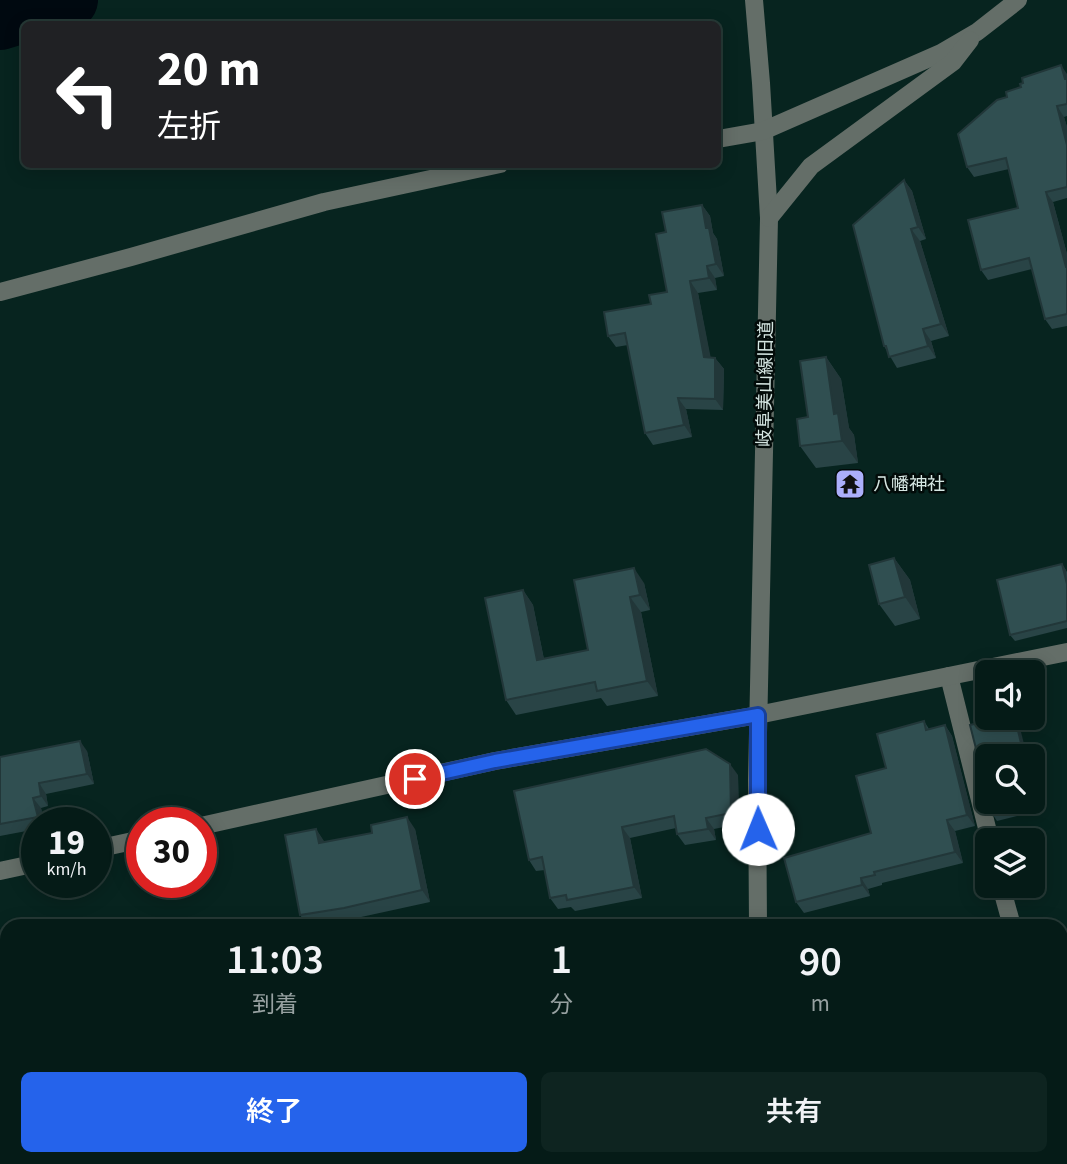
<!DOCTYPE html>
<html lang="ja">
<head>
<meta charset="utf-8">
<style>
  body { margin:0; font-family:"Source Sans 3","Noto Sans JP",sans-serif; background:#0e2420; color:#f1f3f6; height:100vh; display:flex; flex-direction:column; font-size:26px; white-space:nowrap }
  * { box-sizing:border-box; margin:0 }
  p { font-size:23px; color:#97a1a1 }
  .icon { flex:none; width:38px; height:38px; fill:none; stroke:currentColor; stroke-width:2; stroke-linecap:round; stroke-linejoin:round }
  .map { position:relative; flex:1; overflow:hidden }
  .side { position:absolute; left:0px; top:919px; width:1068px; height:247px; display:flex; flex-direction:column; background:#051b17; border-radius:21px 21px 0 0; box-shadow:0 4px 18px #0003,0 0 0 2px #263936 }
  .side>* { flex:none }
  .guide { position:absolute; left:21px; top:21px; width:700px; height:147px; border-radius:10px; box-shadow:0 4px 18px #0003,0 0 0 2px #263936; background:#202124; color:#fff; overflow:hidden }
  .tools { position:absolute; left:975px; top:660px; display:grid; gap:14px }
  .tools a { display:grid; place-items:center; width:70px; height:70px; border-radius:10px; background:#051b17; box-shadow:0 4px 18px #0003,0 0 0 2px #263936; font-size:35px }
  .speed { position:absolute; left:21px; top:807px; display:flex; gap:14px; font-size:35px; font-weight:700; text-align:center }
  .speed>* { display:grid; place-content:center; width:91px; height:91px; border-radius:50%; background:#051b17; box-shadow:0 4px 18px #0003,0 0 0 2px #263936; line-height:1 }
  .speed small { font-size:18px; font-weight:400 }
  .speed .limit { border:10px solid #d22; background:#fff; color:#111 }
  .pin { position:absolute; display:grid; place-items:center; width:60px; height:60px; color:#fff; margin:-30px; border:4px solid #fff; border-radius:50%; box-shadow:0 2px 7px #0007 }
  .me { position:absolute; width:77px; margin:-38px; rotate:359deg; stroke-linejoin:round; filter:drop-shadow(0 0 5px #0008) }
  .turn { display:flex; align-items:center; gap:24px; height:147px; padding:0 21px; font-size:32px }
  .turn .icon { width:91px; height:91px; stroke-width:2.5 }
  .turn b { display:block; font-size:49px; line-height:60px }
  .eta { display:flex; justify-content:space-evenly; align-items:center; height:119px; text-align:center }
  .eta b { font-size:42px; font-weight:600; line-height:49px }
  .primary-button { display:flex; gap:14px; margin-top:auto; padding:14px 21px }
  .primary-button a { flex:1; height:80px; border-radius:10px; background:#2563eb; color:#fff; font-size:28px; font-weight:600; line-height:80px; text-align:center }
  .primary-button a+a { background:#0e2420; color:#f1f3f6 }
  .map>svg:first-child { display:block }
</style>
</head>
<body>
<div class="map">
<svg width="1067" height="1164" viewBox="0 0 1067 1164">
  <rect width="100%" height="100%" fill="#07241f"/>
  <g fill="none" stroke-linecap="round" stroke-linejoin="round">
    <polyline stroke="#000910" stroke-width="58" points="0,21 69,0"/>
    <g stroke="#646e68" stroke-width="18">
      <polyline points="754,0 761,83 769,218 757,780 758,926"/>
      <polyline points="718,139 763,131 941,53 977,32 1018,0"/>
      <polyline points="769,218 811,166 953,62 970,40"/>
      <polyline points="0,292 131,257 324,202 500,164"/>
      <polyline points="949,676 990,840"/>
      <polyline points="201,826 495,761 758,715 1067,652"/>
      <polyline points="96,849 142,839"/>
      <polyline points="0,871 37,863"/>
      <polyline points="1001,886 1012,926"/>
      <polyline points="0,1016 7,1050"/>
      <polyline points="1060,1050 1067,1049"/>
      <polyline points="1060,1101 1067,1118"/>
      <polyline points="30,1158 31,1164"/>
      <polyline points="812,1158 814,1164"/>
      <polyline points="566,1164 595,1158"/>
      <polyline points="754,1164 754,1158"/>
    </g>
  </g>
  <g fill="#294446">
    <polygon points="1067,74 1067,116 1064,117 1067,127 1067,198 1053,202 1067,254 1067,326 1052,329 1045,319 1032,269 988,280 981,270 1018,208 1009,169 974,177 967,167 1007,97"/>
    <polygon points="904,180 912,191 926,239 920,241 949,336 931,341 936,358 897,368 884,346"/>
    <polygon points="702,205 710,216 713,233 717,239 724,276 715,278 717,290 698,293 710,357 715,358 724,369 723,410 686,409 692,437 653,445 645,433 628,345 616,347 608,336 667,292 666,232"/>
    <polygon points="826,357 841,379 849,428 854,435 858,463 816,468 800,446 808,417"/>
    <polygon points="894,558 910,580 920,619 895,626 879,604"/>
    <polygon points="1062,564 1067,572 1067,628 1015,641 1010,635"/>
    <polygon points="574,580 644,583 650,610 641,612 658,696 607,706 601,698 516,715 506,700 523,590 533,605 544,659 588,650"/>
    <polygon points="924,721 929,729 945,725 952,736 975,826 955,831 963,863 882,883 882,885 868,889 870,896 804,913 796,902 871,833 886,768"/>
    <polygon points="87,751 94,784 46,794 48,806 41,808 44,822 37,822 37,829 0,836 0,757"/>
    <polygon points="738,775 739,824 714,829 716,840 685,845 677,834 676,828 630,838 642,898 575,911 571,907 558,909 550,898 545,870 536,871 529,860"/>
    <polygon points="1032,777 1041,810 997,821 993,815 1032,802"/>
    <polygon points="316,829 324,842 415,829 430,902 352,919 308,926 300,915"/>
  </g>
  <g fill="#223739">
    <polygon points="1061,65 1067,74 1067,82 1065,79"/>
    <polygon points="1057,106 1064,117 1067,127 1067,145"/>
    <polygon points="904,180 912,191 926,239 918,227"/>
    <polygon points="1046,192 1053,202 1067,254 1067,268"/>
    <polygon points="702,205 710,216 713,233 717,239 724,276 716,264 706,228"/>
    <polygon points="911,229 920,241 949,336 941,324"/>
    <polygon points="707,266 715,278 717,290 709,278"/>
    <polygon points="690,281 698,293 713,369 704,357"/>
    <polygon points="923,329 931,341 936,358 928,346"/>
    <polygon points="826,357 841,379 849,428 854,435 858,463 842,441 834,414"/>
    <polygon points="715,358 724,369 723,410 715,399"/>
    <polygon points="678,398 686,409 692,437 684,425"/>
    <polygon points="894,558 910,580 920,619 905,597"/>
    <polygon points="1062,564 1066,570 1067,584"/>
    <polygon points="634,568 644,583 650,610 640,595"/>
    <polygon points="523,590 533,605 547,675 537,660"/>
    <polygon points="630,597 641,612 658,696 647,681"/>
    <polygon points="1015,718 1016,718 1018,720 1027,756 1024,756"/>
    <polygon points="945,725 952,736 975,826 967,815"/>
    <polygon points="80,741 87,751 94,784 87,774"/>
    <polygon points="730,764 738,775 739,824 731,813"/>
    <polygon points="1032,777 1041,810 1037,804 1032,788"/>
    <polygon points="39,783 46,794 48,806 41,796"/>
    <polygon points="33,798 41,808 44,822 41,822 38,817"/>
    <polygon points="407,817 415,829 430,902 422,890"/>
    <polygon points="706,818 714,829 716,840 708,829"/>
    <polygon points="947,820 955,831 963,863 955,852"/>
    <polygon points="622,827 630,838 642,898 634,887"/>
    <polygon points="316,829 324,841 327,855 319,843"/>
    <polygon points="861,878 868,889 870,896 862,885"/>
    <polygon points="405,1158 411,1158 412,1164 406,1164"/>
    <polygon points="549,1158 556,1158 555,1164 551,1164"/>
    <polygon points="726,1158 732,1158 733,1164 728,1164"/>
    <polygon points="795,1158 799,1158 802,1164 798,1164"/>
    <polygon points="997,1158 1002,1158 1003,1164 998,1164"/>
  </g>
  <g fill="#304f51" stroke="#223739" stroke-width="2">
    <polygon points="1061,65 1065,79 1067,79 1067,104 1057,106 1067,145 1067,187 1046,192 1066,267 1067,267 1067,314 1045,319 1029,258 981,270 968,220 1018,208 1006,158 967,167 958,134 997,100 1007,97 1006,92 1021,87 1020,84 1023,83 1022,78"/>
    <polygon points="904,180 918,227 911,229 941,324 923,329 928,346 889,357 886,346 884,346 853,225"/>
    <polygon points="702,205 706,228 709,228 716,264 707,266 709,278 690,281 704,357 715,358 715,399 678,398 684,425 645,433 625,333 608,336 604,312 651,304 649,295 667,292 656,234 666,232 662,212"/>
    <polygon points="826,357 834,414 838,413 842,441 800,446 797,419 808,417 800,361"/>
    <polygon points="894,558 905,597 879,604 869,565"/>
    <polygon points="1062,564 1067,584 1067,621 1010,635 997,580"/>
    <polygon points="634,568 640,595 630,597 647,681 597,691 595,682 506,700 485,598 523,590 537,660 588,650 574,580"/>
    <polygon points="999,718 1015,718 1024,756 987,756 987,792 970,725"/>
    <polygon points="924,721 926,730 945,725 967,815 947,820 955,852 874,872 875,875 861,878 862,885 796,902 784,858 871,833 856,776 886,768 877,734"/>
    <polygon points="80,741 87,774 39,783 41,796 33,798 38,817 0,824 0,757"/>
    <polygon points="706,749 730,764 731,813 706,818 708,829 677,834 674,816 622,827 634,887 567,900 566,895 550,898 542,857 529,860 514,791"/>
    <polygon points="1032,788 1037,804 993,815 989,802 1032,802"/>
    <polygon points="407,817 422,890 344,908 300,915 285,835 316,829 319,843 372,833 371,825"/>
    <polygon points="321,1158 405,1158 406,1164 323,1164"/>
    <polygon points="512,1158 549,1158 551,1164 513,1164"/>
    <polygon points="672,1158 726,1158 728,1164 673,1164"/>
    <polygon points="766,1158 796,1158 798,1164 767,1164"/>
    <polygon points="909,1158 997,1158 998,1164 911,1164"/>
  </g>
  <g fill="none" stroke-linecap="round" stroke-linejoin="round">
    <g stroke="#184099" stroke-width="18">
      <polyline id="route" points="415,779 495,761 758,715 758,829"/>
    </g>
    <use href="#route" stroke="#2563eb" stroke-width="12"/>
  </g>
  <defs>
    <g id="temple-square" transform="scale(1.575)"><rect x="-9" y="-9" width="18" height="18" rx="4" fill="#acaffb" stroke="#020b09"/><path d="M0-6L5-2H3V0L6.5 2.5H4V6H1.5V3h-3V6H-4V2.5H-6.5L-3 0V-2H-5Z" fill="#111"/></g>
  </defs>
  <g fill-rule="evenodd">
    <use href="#temple-square" x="850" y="484"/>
  </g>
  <g text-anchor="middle" stroke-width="5" stroke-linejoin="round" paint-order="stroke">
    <g font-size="18" fill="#d5e6e2" stroke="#020b09">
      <text transform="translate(765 384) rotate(-89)" y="6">岐阜美山線旧道</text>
    </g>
    <g font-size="18" fill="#d5e6e2" stroke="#020b09" text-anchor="start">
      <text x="873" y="490">八幡神社</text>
    </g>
  </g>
</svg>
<div class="tools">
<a><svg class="icon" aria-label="sound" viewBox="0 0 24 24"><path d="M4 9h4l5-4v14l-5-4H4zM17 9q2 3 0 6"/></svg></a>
<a><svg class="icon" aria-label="search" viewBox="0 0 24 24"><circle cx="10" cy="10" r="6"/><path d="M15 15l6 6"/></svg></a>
<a><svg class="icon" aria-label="layers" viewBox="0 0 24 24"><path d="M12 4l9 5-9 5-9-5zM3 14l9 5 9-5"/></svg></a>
</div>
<div class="speed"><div>19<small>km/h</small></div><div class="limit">30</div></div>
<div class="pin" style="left:415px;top:779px;background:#d93025"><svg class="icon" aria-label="arrive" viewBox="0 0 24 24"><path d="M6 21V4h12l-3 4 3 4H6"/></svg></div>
<svg class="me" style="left:758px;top:829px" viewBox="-20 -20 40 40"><circle r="19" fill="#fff"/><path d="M0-13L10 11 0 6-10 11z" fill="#2563eb"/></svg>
<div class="guide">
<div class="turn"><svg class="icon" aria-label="left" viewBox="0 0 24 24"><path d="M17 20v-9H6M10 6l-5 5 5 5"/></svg><div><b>20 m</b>左折</div></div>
</div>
<section class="side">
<div class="eta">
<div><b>11:03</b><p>到着</p></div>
<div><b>1</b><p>分</p></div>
<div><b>90</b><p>m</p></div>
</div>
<div class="primary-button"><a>終了</a><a>共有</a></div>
</section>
</div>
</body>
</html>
